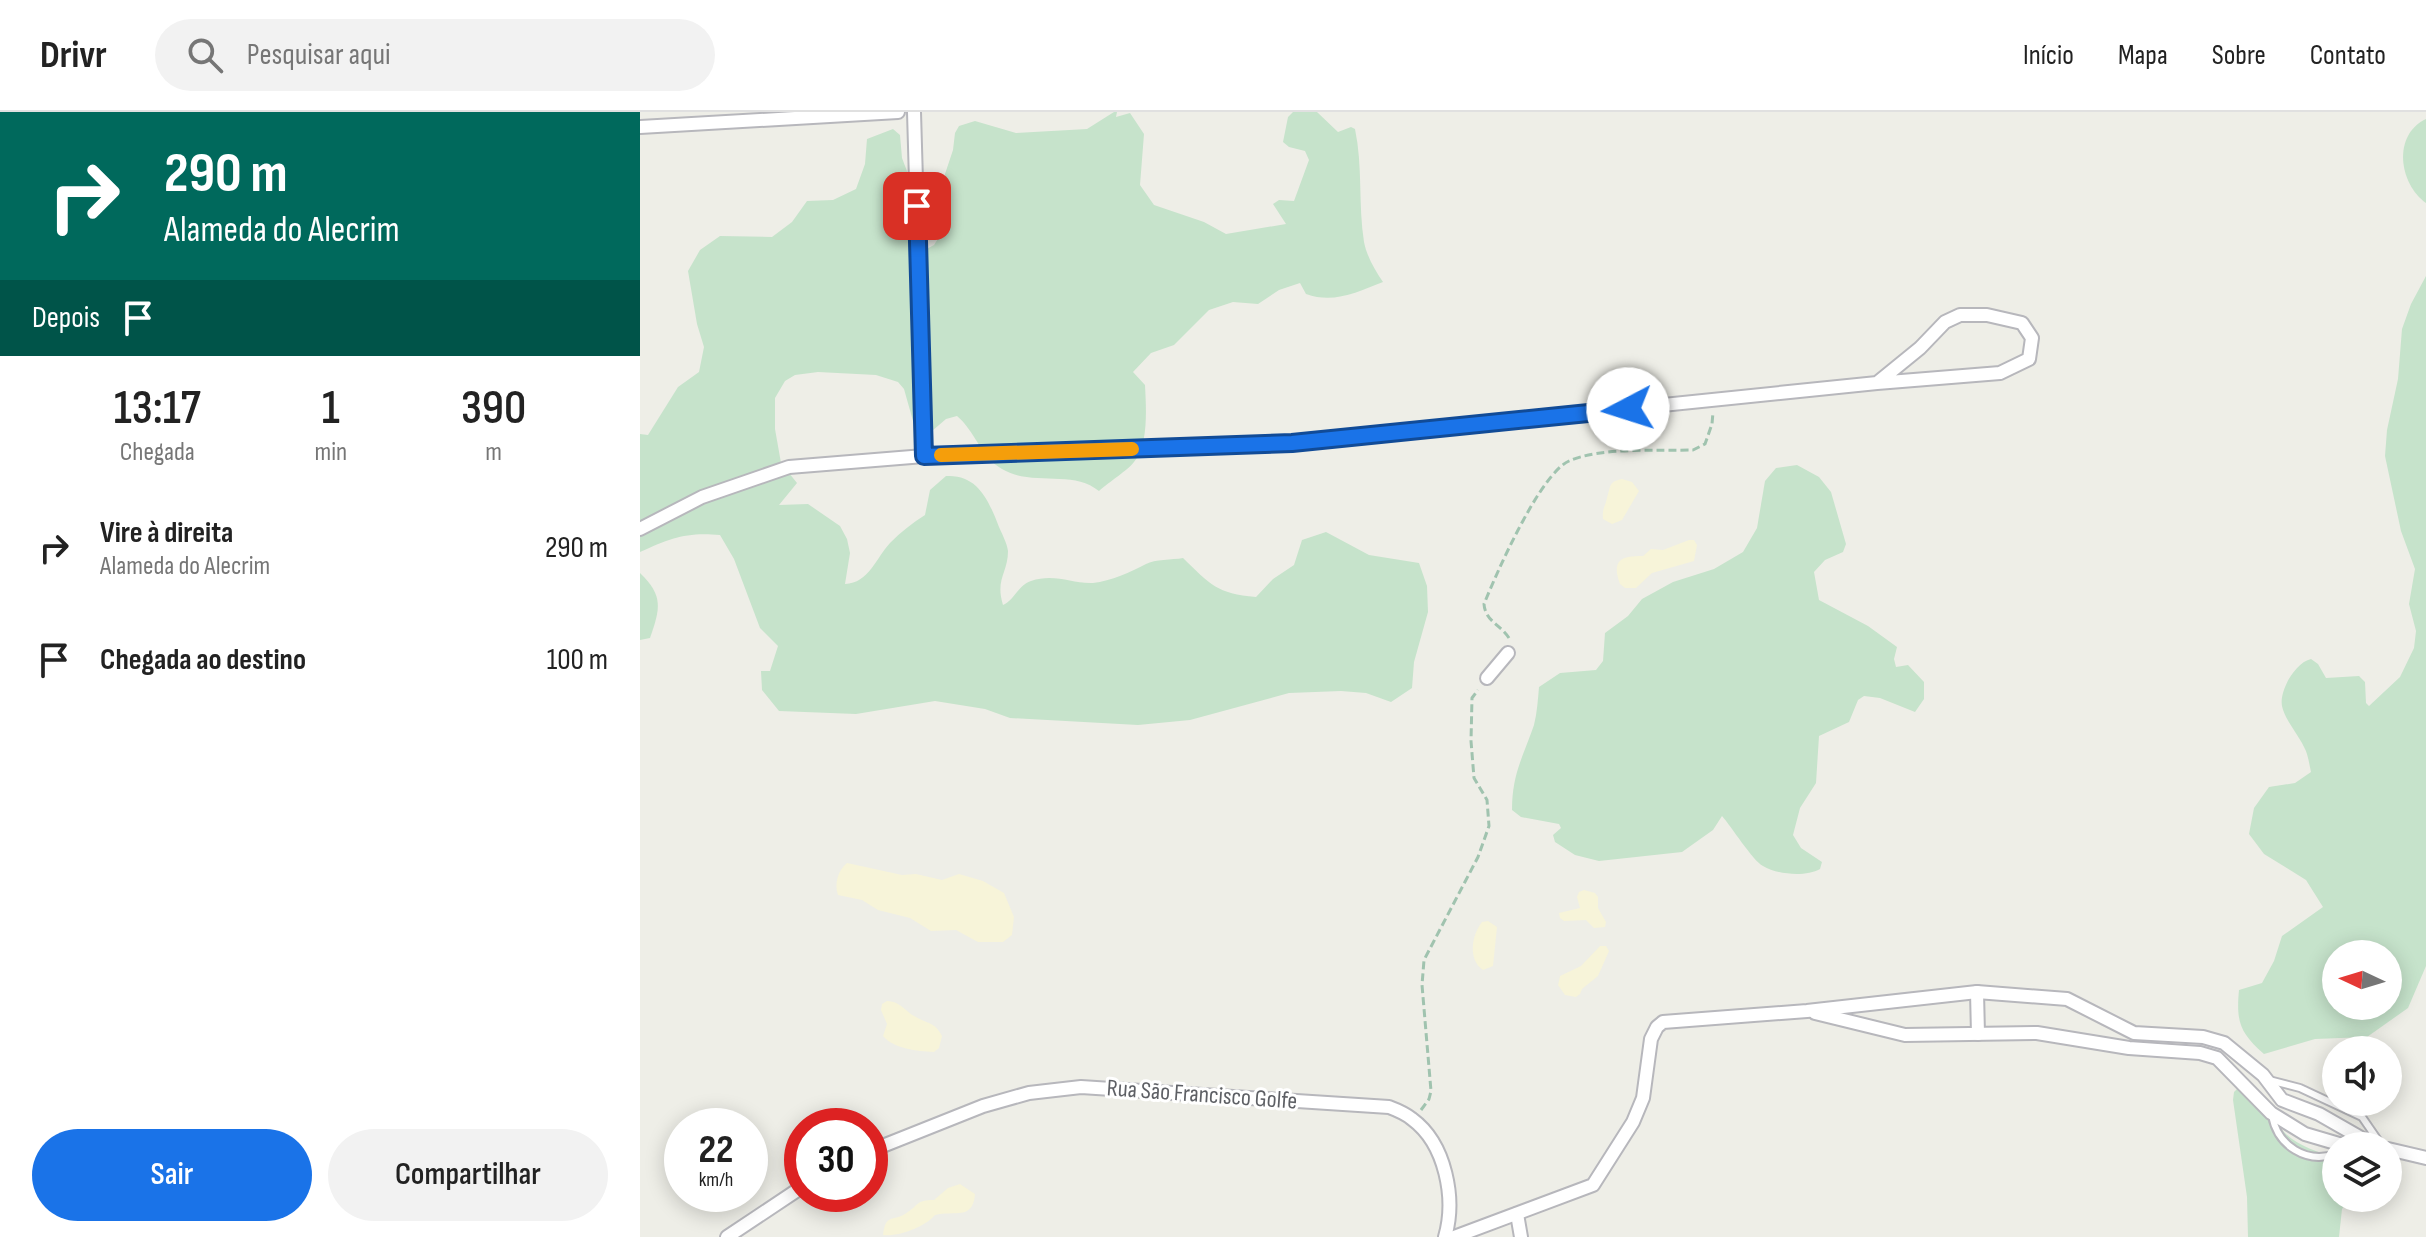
<!DOCTYPE html>
<html lang="pt">
<head>
<meta charset="utf-8">
<style>
  body { margin:0; font-family:"Sofia Sans Condensed",sans-serif; background:#f2f2f2; color:#222; height:100vh; display:flex; flex-direction:column; font-size:30px; white-space:nowrap }
  * { box-sizing:border-box; margin:0 }
  p { font-size:26px; color:#767676 }
  .icon { flex:none; width:44px; height:44px; fill:none; stroke:currentColor; stroke-width:2; stroke-linecap:round; stroke-linejoin:round }
  .map { position:relative; flex:1; overflow:hidden }
  .drawer { display:flex; flex-direction:column; background:#fff; width:640px }
  .drawer>* { flex:none }
  .banner { background:#00695c; color:#fff; overflow:hidden }
  .needle { width:52px; rotate:274deg }
  .fabs { position:absolute; left:1682px; top:828px; display:grid; gap:16px }
  .fabs a { display:grid; place-items:center; width:80px; height:80px; border-radius:50%; background:#fff; box-shadow:0 4px 20px #0003; font-size:40px }
  .speed { position:absolute; left:24px; top:996px; display:flex; gap:16px; font-size:40px; font-weight:700; text-align:center }
  .speed>* { display:grid; place-content:center; width:104px; height:104px; border-radius:50%; background:#fff; box-shadow:0 4px 20px #0003; line-height:1 }
  .speed small { font-size:20px; font-weight:400 }
  .speed .limit { border:12px solid #d22; background:#fff; color:#111 }
  .pin { position:absolute; display:grid; place-items:center; width:68px; height:68px; color:#fff; margin:-34px; border-radius:16px; box-shadow:0 4px 12px #0006 }
  .me { position:absolute; width:88px; margin:-44px; rotate:265deg; stroke-linejoin:round; filter:drop-shadow(0 0 6px #0008) }
  .turn { display:flex; align-items:center; gap:28px; height:168px; padding:0 32px; font-size:36px }
  .turn .icon { width:104px; height:104px; stroke-width:2.5 }
  .turn b { display:block; font-size:56px; line-height:68px }
  .then { display:flex; align-items:center; height:76px; padding:0 32px; background:#0003; gap:16px; font-size:30px }
  .eta { display:flex; justify-content:space-evenly; align-items:center; height:136px; text-align:center }
  .eta b { font-size:48px; font-weight:600; line-height:56px }
  .cta { display:flex; gap:16px; margin-top:auto; padding:16px 32px }
  .cta a { flex:1; height:92px; border-radius:48px; background:#1a73e8; color:#fff; font-size:32px; font-weight:600; line-height:92px; text-align:center }
  .cta a+a { background:#f2f2f2; color:#222 }
  ul { padding:0; list-style:none }
  li { display:flex; align-items:center; gap:24px; height:112px; padding:0 32px }
  li div { flex:1 }
  li b { display:block; font-size:30px }
  li em { font-style:normal }
  header { display:flex; align-items:center; gap:48px; box-sizing:border-box; height:112px; padding:0 40px; background:#fff; border-bottom:2px solid #e0e0e0 }
  header strong { font-size:38px }
  nav { display:flex; gap:44px; margin-inline-start:auto; font-size:28px }
  .search { width:560px; height:72px; background:#f2f2f2; display:flex; align-items:center; gap:20px; box-sizing:border-box; padding:0 28px; border-radius:44px; color:#767676; font-size:30px }
  main { display:flex; flex:1; min-height:0 }
  .map>svg:first-child { display:block }
</style>
</head>
<body>
<header>
<strong>Drivr</strong>
<div class="search"><svg class="icon" aria-label="search" viewBox="0 0 24 24"><circle cx="10" cy="10" r="6"/><path d="M15 15l6 6"/></svg>Pesquisar aqui</div>
<nav><a>Início</a><a>Mapa</a><a>Sobre</a><a>Contato</a></nav>
</header>
<main>
<section class="drawer">
<div class="banner">
<div class="turn"><svg class="icon" aria-label="right" viewBox="0 0 24 24"><path d="M7 20v-9h11M14 6l5 5-5 5"/></svg><div><b>290 m</b>Alameda do Alecrim</div></div>
<div class="then">Depois<svg class="icon" aria-label="arrive" viewBox="0 0 24 24"><path d="M6 21V4h12l-3 4 3 4H6"/></svg></div>
</div>
<div class="eta">
<div><b>13:17</b><p>Chegada</p></div>
<div><b>1</b><p>min</p></div>
<div><b>390</b><p>m</p></div>
</div>
<ul>
<li><svg class="icon" aria-label="right" viewBox="0 0 24 24"><path d="M7 20v-9h11M14 6l5 5-5 5"/></svg><div><b>Vire à direita</b><p>Alameda do Alecrim</p></div><em>290 m</em></li>
<li><svg class="icon" aria-label="arrive" viewBox="0 0 24 24"><path d="M6 21V4h12l-3 4 3 4H6"/></svg><div><b>Chegada ao destino</b></div><em>100 m</em></li>
</ul>
<div class="cta"><a>Sair</a><a>Compartilhar</a></div>
</section>
<div class="map">
<svg width="1786" height="1125" viewBox="0 0 1786 1125">
  <rect width="100%" height="100%" fill="#eeeee7"/>
  <g fill="#c6e3cb" fill-rule="evenodd">
    <path d="M474,0H477L476,5L490,1L504,22L500,73L514,93L564,110L586,122L646,112L633,92L639,88L654,89L669,48L665,39L649,35L643,30L648,5L653,0H677L698,20L711,15L715,17C723,55 718,93 724,130C727,145 735,158 743,170C717,180 694,192 666,182L660,171L639,178L618,192L593,190L569,198L534,233L511,241L493,260L505,273C506,294 509,333 494,350C488,358 469,370 459,379C433,357 392,375 362,357C341,345 335,319 317,304L306,307L292,319L283,318L273,309L264,277L258,270L236,263L178,260L155,263L145,269L135,286V317L141,351L157,371L139,393L168,392L200,414L207,427L210,441L205,472C229,471 236,446 250,431C261,420 272,411 285,403L290,378L306,364C338,362 349,389 359,415C362,422 367,431 368,439C368,461 355,467 363,493C375,488 377,474 391,469C415,461 432,472 453,471C471,469 491,460 506,452C515,447 532,448 543,446C570,472 577,482 616,485L633,467L654,453L662,428L686,420L729,443L779,451L787,474L788,500L774,550L772,576L751,590L726,581L701,579L649,581L550,608L498,613L370,606L345,597L295,589L216,602L139,599L122,578L121,559H130L138,534L120,516L94,447L80,423C46,420 31,426 0,440V322L8,323L38,275L59,260L64,235L57,212L48,159L60,138L80,124L132,125L152,110L167,89L193,88L216,77L225,52L227,27L253,17L260,23L262,46L273,75L268,132L273,138L281,140L294,133L306,114L305,62L313,38L315,21L319,14L335,9L376,21L447,17Z"/>
    <path d="M1786,7V91C1759,72 1752,23 1786,7Z"/>
    <path d="M1786,164V854L1768,896L1727,925L1675,927L1624,942C1600,921 1596,910 1599,878L1622,871L1634,849L1642,824L1683,795L1666,768L1624,742L1609,722L1614,696L1629,675L1655,671L1671,660C1669,651 1668,642 1664,635C1658,622 1645,608 1642,594C1639,578 1656,550 1671,547L1678,552L1686,566L1719,564L1725,570L1726,591L1729,594L1760,565L1774,536L1776,519L1769,492L1775,457L1761,419L1745,344L1747,318L1758,267L1762,217L1771,192ZM1748,842V894H1696V842Z"/>
    <path d="M1157,353L1179,365L1191,380L1206,432L1203,440L1185,448L1174,460L1179,488L1228,514L1257,535L1254,547L1256,555L1268,553L1284,570V587L1275,600L1240,586L1224,584L1218,588L1209,610L1179,624L1176,671L1160,696L1153,723L1161,736L1182,750L1180,757C1166,765 1138,763 1123,754C1113,749 1091,714 1082,704L1073,718L1042,740L959,749L935,743L915,730L913,723L921,716L919,712L881,705L872,698C872,662 883,645 894,613C897,601 898,587 899,575L920,561L956,558L963,549L965,521L988,504L1002,487L1033,470L1074,457L1103,440L1117,416L1125,369L1136,356Z"/>
    <path d="M0,461C24,484 20,497 10,526L0,528Z"/>
    <path d="M1601,973C1622,983 1629,1003 1644,1020C1658,1034 1677,1040 1696,1045V1086H1710L1702,1097L1699,1125H1608L1607,1085L1593,988L1594,980Z"/>
  </g>
  <g fill="#f7f4d9">
    <path d="M982,367L992,370L999,379L982,408L972,412L963,407C962,397 965,395 967,386C971,374 968,370 982,367Z"/>
    <path d="M1049,428H1054L1057,433L1054,449L1012,461L996,476H985L980,472C971,447 982,444 1003,444L1011,437L1023,438Z"/>
    <path d="M207,751L262,763L276,762L302,768L319,762L343,769L364,781L374,805L372,823L363,830H338L316,818L291,819L270,806L238,798L222,788L198,783C194,772 198,758 207,751Z"/>
    <polygon points="944,778 955,781 958,785 958,796 966,810 965,815 954,816 946,808 924,809 920,806 919,801 940,796 937,785 939,780"/>
    <path d="M848,809L857,815L853,854L843,858C828,848 831,824 842,810Z"/>
    <polygon points="960,834 966,834 969,839 958,864 942,877 940,882 936,885 925,883 918,873 920,864 941,854"/>
    <path d="M247,889C262,890 264,899 276,905C288,912 295,910 302,924L299,936L294,940C277,939 254,937 243,924L247,912L241,898L242,892Z"/>
    <path d="M320,1072L335,1082C333,1109 314,1098 295,1103C285,1115 258,1125 243,1123C246,1101 252,1110 265,1102C280,1093 275,1088 294,1088L308,1076Z"/>
  </g>
  <g fill="none" stroke-linecap="round" stroke-linejoin="round">
    <g stroke="#b7b7bc" stroke-width="10">
      <g id="lane">
        <polyline points="1629,968 1660,976 1722,1005 1742,1034"/>
        <path d="M1632,1004C1638,1034 1666,1052 1696,1042"/>
      </g>
    </g>
    <g stroke="#b7b7bc" stroke-width="16">
      <g id="street">
        <polyline points="274,0 284,344"/>
        <polyline points="0,15 258,0"/>
        <polyline points="0,417 62,385 149,355 284,344 652,331 1237,271 1360,261 1389,247 1392,226 1382,211 1347,203 1320,203 1305,210 1280,236 1237,271"/>
        <polyline points="847,566 868,541"/>
        <polyline points="1337,880 1338,922"/>
        <polyline points="1175,901 1265,923 1397,921 1489,936 1560,941 1577,946 1631,1001 1665,1022 1699,1032 1729,1034"/>
        <polyline points="1748,1037 1786,1046"/>
        <path d="M230,1039L343,994L389,981L441,975L749,995C757,998 766,1002 772,1007C806,1032 816,1087 805,1125"/>
        <polyline points="877,1102 881,1125"/>
        <polyline points="87,1125 162,1075"/>
        <polyline points="814,1125 953,1073 993,1010 1003,986 1011,927 1017,915 1023,910 1167,899 1337,880 1427,887 1494,921 1563,925 1584,931 1623,963 1642,988 1679,1002 1735,1034"/>
      </g>
    </g>
    <g stroke="#a0c3af" stroke-width="3" stroke-dasharray="8 4" stroke-linecap="butt">
      <path d="M869,526C861,513 845,509 844,492C857,460 900,362 929,349C960,335 1019,339 1053,338L1065,332L1072,312L1073,300"/>
      <polyline points="781,998 789,987 791,979 782,873 784,848 838,745 849,714 847,688 834,666 831,629 832,586 838,578"/>
    </g>
    <use href="#lane" stroke="#fff" stroke-width="6"/>
    <use href="#street" stroke="#fff" stroke-width="12"/>
  </g>
  <g fill="none" stroke-linecap="round" stroke-linejoin="round">
    <g stroke="#114b97" stroke-width="20">
      <polyline id="route" points="277,94 284,344 652,331 988,297"/>
    </g>
    <use href="#route" stroke="#1a73e8" stroke-width="14"/>
    <polyline stroke="#f59e0b" stroke-width="14" points="301,343 492,337"/>
  </g>
  <g text-anchor="middle" stroke-width="6" stroke-linejoin="round" paint-order="stroke">
    <g font-size="24" fill="#5e6065" stroke="#fff">
      <text transform="translate(562 982) rotate(4)" y="8">Rua São Francisco Golfe</text>
    </g>
  </g>
</svg>
<div class="fabs">
<a><svg class="needle" viewBox="-14 -14 28 28"><path d="M0-13l5 13h-10z" fill="#e53935"/><path d="M0 13l5-13h-10z" fill="#767676"/></svg></a>
<a><svg class="icon" aria-label="sound" viewBox="0 0 24 24"><path d="M4 9h4l5-4v14l-5-4H4zM17 9q2 3 0 6"/></svg></a>
<a><svg class="icon" aria-label="layers" viewBox="0 0 24 24"><path d="M12 4l9 5-9 5-9-5zM3 14l9 5 9-5"/></svg></a>
</div>
<div class="speed"><div>22<small>km/h</small></div><div class="limit">30</div></div>
<div class="pin" style="left:277px;top:94px;background:#d93025"><svg class="icon" aria-label="arrive" viewBox="0 0 24 24"><path d="M6 21V4h12l-3 4 3 4H6"/></svg></div>
<svg class="me" style="left:988px;top:297px" viewBox="-20 -20 40 40"><circle r="19" fill="#fff"/><path d="M0-13L10 11 0 6-10 11z" fill="#1a73e8"/></svg>
</div>
</main>
</body>
</html>
